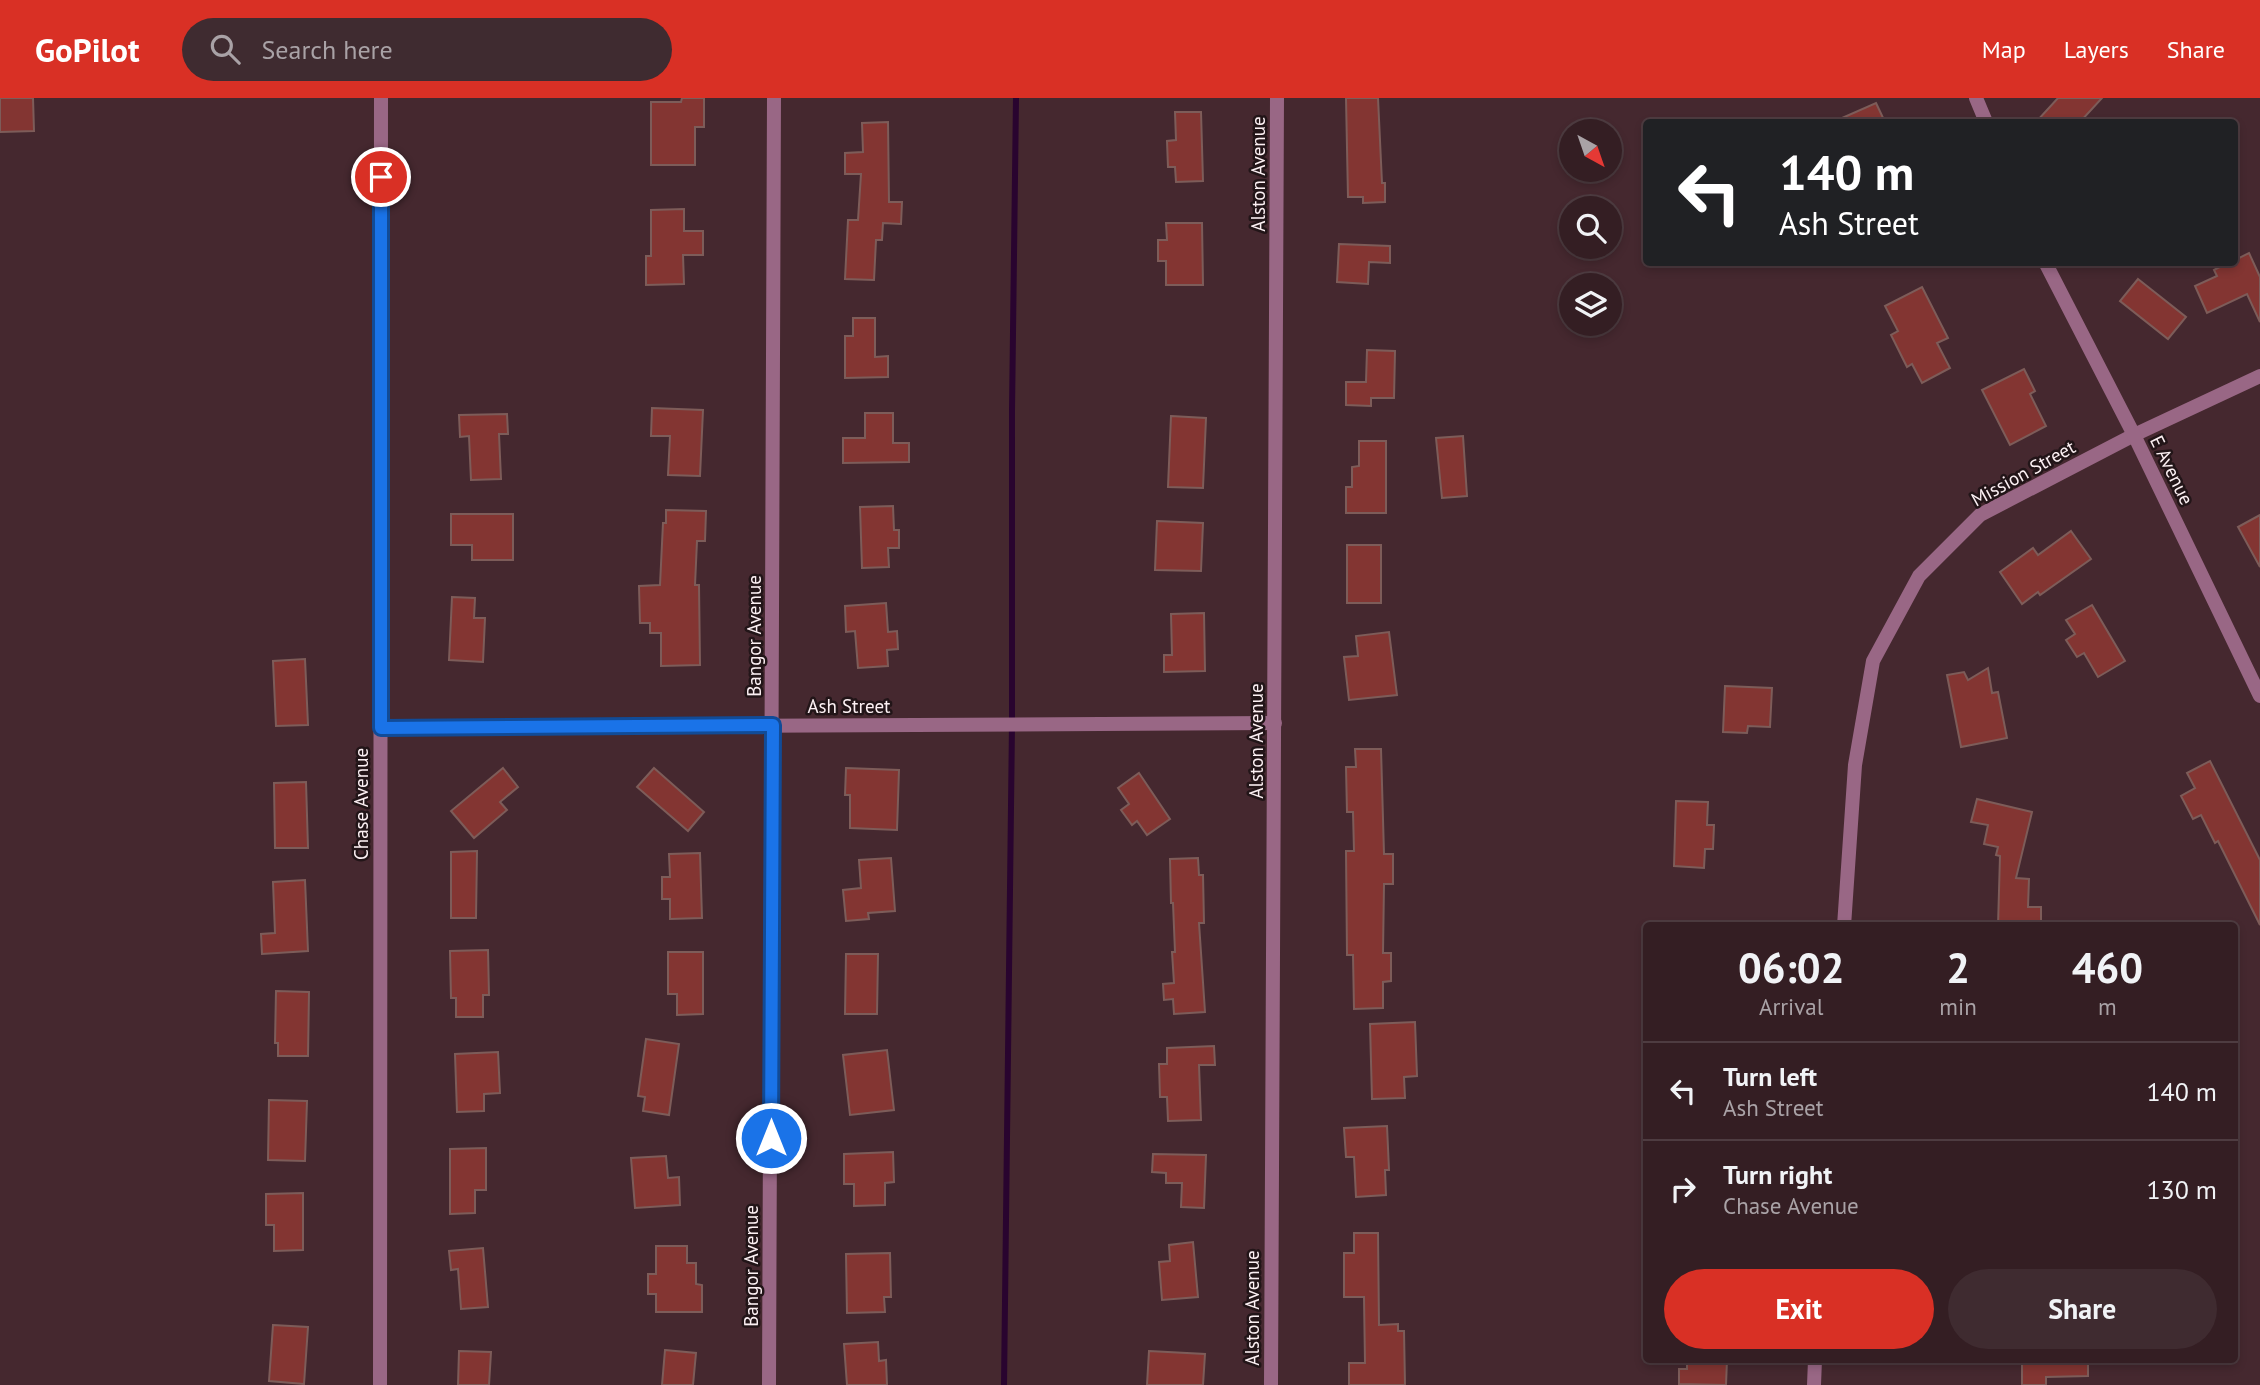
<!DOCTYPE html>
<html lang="en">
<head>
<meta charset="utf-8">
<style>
  body { margin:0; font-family:"PT Sans",sans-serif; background:#3f2b30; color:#f1f3f6; height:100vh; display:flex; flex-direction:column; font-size:26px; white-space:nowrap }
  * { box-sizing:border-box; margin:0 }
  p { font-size:23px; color:#a9a2a6 }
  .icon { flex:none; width:38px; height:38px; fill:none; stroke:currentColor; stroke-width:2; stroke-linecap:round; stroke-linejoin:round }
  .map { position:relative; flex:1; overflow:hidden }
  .drawer { position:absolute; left:1643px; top:824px; width:595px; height:441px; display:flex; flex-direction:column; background:#341e23; border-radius:7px; box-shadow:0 4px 10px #0003,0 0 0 2px #4e3c41 }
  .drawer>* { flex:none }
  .hud { position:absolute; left:1643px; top:21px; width:595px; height:147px; border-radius:7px; box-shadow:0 4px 10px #0003,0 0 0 2px #4e3c41; background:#202124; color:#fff; overflow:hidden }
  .needle { width:46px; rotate:140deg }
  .buttons { position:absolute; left:1559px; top:21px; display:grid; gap:14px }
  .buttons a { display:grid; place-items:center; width:63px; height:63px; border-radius:50%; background:#341e23; box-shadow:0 4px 10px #0003,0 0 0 2px #4e3c41; font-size:35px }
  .pin { position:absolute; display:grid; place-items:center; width:60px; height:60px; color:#fff; margin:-30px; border:4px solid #fff; border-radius:50%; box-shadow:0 2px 7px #0007 }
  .me { position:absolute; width:77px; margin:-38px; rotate:0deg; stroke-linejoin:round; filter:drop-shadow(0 0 5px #0008) }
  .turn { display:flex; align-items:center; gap:24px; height:147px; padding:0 21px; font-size:32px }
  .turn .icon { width:91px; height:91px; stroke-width:2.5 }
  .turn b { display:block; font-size:49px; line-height:60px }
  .eta { display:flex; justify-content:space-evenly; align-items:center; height:119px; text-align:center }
  .eta b { font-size:42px; font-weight:700; line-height:49px }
  .button { display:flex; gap:14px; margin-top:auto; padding:14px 21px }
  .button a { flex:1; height:80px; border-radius:42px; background:#d93025; color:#fff; font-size:28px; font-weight:700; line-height:80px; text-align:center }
  .button a+a { background:#3f2b30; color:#f1f3f6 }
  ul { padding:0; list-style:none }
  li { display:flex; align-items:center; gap:21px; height:98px; padding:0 21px; border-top:2px solid #4e3c41 }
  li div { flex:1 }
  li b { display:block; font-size:26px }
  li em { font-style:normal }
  header { display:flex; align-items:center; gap:42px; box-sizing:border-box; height:98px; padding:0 35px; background:#d93025; color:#fff }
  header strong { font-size:33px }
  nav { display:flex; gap:38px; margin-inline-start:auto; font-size:24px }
  .search { width:490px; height:63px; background:#3f2b30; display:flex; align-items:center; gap:18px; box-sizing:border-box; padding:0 24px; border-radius:38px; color:#a9a2a6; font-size:26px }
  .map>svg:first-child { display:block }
</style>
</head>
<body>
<header>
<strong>GoPilot</strong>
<div class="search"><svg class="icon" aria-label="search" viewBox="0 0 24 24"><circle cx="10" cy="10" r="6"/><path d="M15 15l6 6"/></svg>Search here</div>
<nav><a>Map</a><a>Layers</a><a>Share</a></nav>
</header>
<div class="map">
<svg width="2260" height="1287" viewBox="0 0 2260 1287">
  <rect width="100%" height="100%" fill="#45282f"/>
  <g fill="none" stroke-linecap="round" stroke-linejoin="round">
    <polyline stroke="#29042f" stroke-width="6" points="1004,1287 1012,626 1012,313 1016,0"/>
  </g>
  <g fill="#833532" stroke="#7d5c59" stroke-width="2">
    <polygon points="0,0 33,0 34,33 0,34"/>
    <polygon points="682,0 704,0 704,29 695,29 695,67 651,67 651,4 681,4"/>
    <polygon points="1346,0 1378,0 1382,85 1385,85 1385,104 1363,105 1363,99 1348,99"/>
    <polygon points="2058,0 2102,0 2080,24 2036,24"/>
    <polygon points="1876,5 1885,24 1833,24"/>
    <polygon points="1175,14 1201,14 1203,83 1176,84 1175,69 1168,69 1167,43 1176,42"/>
    <polygon points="888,24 889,104 902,104 901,126 883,125 882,142 876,142 874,182 845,181 848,122 858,122 861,76 845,76 845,55 863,54 862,25"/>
    <polygon points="684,111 684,133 703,133 703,157 683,157 684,186 646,187 646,158 651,158 651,112"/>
    <polygon points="1166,125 1202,125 1203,187 1166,187 1166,163 1158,163 1158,142 1167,142"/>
    <polygon points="1339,146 1390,148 1390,165 1369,164 1368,186 1337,184"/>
    <polygon points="2249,155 2260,179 2260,224 2247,196 2207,215 2195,188 2217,178 2214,172 2229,164 2235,164 2235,162"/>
    <polygon points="2138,181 2186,219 2168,241 2120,203"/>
    <polygon points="1922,189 1948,240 1937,245 1950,270 1922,285 1912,266 1907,269 1891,237 1898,233 1885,208"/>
    <polygon points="853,220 875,220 875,259 888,258 888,279 845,280 845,238 853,238"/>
    <polygon points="1367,252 1395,253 1394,300 1371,300 1371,308 1346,307 1346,284 1366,284"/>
    <polygon points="2024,271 2035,293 2030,296 2046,328 2010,347 1982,292"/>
    <polygon points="652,310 703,312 700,378 668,377 670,338 651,338"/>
    <polygon points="865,315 893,315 893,345 909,345 909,364 843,365 843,340 865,340"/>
    <polygon points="507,316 508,336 499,336 501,381 471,382 469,338 460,339 459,317"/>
    <polygon points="1171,318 1206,320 1203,390 1168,389"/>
    <polygon points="1463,338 1467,398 1442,400 1436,340"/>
    <polygon points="1359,343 1386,343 1386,415 1346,415 1346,389 1352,389 1352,369 1359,368"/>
    <polygon points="893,408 894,432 899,432 899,450 888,450 889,469 862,470 860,409"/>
    <polygon points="666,412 706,413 705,443 697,443 695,487 699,487 700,567 661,568 661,535 650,535 650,525 640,525 639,488 660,487 663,425 666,425"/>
    <polygon points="451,416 513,416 513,462 472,462 472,447 451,447"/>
    <polygon points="2260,417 2260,469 2238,429"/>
    <polygon points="1157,423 1203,425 1201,473 1155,472"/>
    <polygon points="2071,433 2091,461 2040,497 2038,494 2022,506 2000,474 2033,450 2038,457"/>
    <rect x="1347" y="447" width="34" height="58"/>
    <polygon points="452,499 475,500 474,520 485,520 483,564 449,562"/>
    <polygon points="886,505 888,534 897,533 898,551 887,552 888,568 858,570 855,533 846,534 845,508"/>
    <polygon points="2092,507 2125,563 2098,579 2084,555 2077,559 2066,542 2075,536 2066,522"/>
    <polygon points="1204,515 1205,573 1164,574 1164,557 1172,557 1171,516"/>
    <polygon points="1389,534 1397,597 1349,602 1344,559 1358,558 1356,538"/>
    <polygon points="305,561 308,627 276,628 273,563"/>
    <polygon points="1988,570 1992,595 1998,594 2007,640 1961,649 1947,577 1964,574 1968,582"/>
    <polygon points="1725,588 1772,590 1770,629 1748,628 1747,635 1723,634"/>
    <polygon points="1355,651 1381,651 1384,756 1393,756 1393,786 1384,786 1383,855 1391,855 1391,883 1383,884 1383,910 1354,911 1353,857 1347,857 1346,753 1354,753 1353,714 1347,714 1346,669 1356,669"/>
    <polygon points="2210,663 2260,762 2260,827 2218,743 2215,745 2201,717 2193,721 2181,698 2195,690 2187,675"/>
    <polygon points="503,670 518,689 500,704 507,712 474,740 451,713"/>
    <polygon points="654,670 704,714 688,733 637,689"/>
    <polygon points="846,670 899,672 897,732 850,730 850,697 845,697"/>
    <polygon points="1139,675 1170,721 1147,737 1137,723 1132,727 1121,712 1129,706 1118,690"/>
    <polygon points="306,684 308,750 275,750 274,685"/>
    <polygon points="1977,701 2032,714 2016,780 2029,781 2028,809 2041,809 2041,828 1998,828 2000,758 1996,757 1998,749 1984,746 1988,727 1971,724"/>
    <polygon points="1676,703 1708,704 1707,727 1714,727 1713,751 1705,751 1704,770 1674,768"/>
    <polygon points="477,753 476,820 451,820 451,754"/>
    <polygon points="700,755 702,820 670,821 670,801 662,801 662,779 670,779 669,756"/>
    <polygon points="891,760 895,813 868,815 869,821 846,823 843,792 861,790 859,762"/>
    <polygon points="1198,760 1199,777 1203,777 1204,825 1199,825 1205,914 1174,916 1173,901 1164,902 1163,886 1174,885 1172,854 1175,854 1173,805 1171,805 1170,761"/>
    <polygon points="305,782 308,853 262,856 261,836 275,835 273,784"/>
    <polygon points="488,852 489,897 483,897 483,919 456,919 456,900 451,900 450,853"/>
    <polygon points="668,854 703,854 703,916 677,917 677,896 668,896"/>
    <polygon points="846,856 878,856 877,916 845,916"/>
    <polygon points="276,893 309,894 308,958 278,958 278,945 275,945"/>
    <polygon points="1415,924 1417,978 1404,979 1405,1000 1372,1001 1370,926"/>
    <polygon points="646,941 679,946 669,1017 643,1013 645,999 638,998"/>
    <polygon points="1214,948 1215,967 1199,967 1201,1022 1168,1023 1167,999 1160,999 1159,966 1167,966 1167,950"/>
    <polygon points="887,952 894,1012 850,1017 843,957"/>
    <polygon points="498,954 500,995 484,996 484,1013 457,1014 455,956"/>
    <polygon points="269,1002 307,1003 305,1063 268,1062"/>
    <polygon points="1387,1028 1389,1072 1385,1072 1386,1097 1356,1099 1354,1059 1346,1059 1344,1030"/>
    <polygon points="486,1050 486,1092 475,1092 475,1115 450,1116 450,1051"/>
    <polygon points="893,1054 894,1084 885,1085 885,1107 854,1108 854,1086 844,1086 844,1056"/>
    <polygon points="1153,1056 1206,1057 1204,1110 1181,1109 1182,1085 1166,1085 1166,1075 1152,1074"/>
    <polygon points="666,1058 668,1080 679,1079 680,1107 635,1110 631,1060"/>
    <polygon points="303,1095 303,1152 274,1153 274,1127 266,1127 266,1096"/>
    <polygon points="1354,1135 1378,1135 1379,1227 1398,1226 1398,1233 1404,1233 1405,1287 1349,1287 1349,1265 1365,1265 1364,1199 1344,1199 1344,1155 1354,1155"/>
    <polygon points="1193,1144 1198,1199 1162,1202 1159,1164 1170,1163 1169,1147"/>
    <polygon points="656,1148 687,1148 687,1165 696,1165 696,1186 702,1187 702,1214 656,1214 656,1196 648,1196 648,1176 656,1176"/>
    <polygon points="483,1150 488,1209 461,1211 458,1171 451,1172 449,1153"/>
    <polygon points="890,1155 891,1199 884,1199 885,1214 847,1215 846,1156"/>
    <polygon points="273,1227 308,1229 304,1286 269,1283"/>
    <polygon points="878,1244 879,1263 886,1262 887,1287 847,1287 844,1246"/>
    <polygon points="665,1252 696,1255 693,1287 662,1287"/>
    <polygon points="459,1253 491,1254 489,1287 458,1287"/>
    <polygon points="1149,1253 1205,1256 1203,1287 1147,1287"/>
    <polygon points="1687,1262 1727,1262 1726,1287 1679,1286 1679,1271 1687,1271"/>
    <polygon points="2022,1262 2088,1262 2088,1278 2046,1279 2046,1287 2022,1287"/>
  </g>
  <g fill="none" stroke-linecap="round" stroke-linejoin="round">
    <g stroke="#996785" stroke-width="14">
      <polyline points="381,630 1275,625"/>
      <polyline points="1844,828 1855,667 1873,563 1919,478 1980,417 2134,337 2260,278"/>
      <polyline points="380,1287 381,0"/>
      <polyline points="769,1287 774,0"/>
      <polyline points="1271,1287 1277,0"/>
      <polyline points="1814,1287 1815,1262"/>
    </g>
    <g stroke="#996785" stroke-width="14">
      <polyline points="1976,0 1986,24"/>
      <polyline points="2045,164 2134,337 2260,598"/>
    </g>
  </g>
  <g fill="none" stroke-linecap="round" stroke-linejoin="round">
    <g stroke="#114b97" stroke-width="18">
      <polyline id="route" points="381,79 381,630 773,627 771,1040"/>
    </g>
    <use href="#route" stroke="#1a73e8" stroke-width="12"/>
  </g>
  <g text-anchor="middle" stroke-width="5" stroke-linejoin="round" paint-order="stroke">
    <g font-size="19" fill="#fcf0f3" stroke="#221518">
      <text transform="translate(1258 76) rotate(-90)" y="7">Alston Avenue</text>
      <text transform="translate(2172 372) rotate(64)" y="7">E Avenue</text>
      <text transform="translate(2023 375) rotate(-29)" y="7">Mission Street</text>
      <text transform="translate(754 538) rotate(-90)" y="7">Bangor Avenue</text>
      <text x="849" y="615">Ash Street</text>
      <text transform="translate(1256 643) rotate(-90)" y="7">Alston Avenue</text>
      <text transform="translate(361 706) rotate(-90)" y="7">Chase Avenue</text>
      <text transform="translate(751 1168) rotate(-90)" y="7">Bangor Avenue</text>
      <text transform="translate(1252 1210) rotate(-90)" y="7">Alston Avenue</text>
    </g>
  </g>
</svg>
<div class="buttons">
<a><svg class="needle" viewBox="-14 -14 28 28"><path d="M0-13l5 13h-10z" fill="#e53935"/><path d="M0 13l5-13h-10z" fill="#a9a2a6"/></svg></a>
<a><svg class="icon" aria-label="search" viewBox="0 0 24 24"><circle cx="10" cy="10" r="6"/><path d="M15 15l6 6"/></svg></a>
<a><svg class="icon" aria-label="layers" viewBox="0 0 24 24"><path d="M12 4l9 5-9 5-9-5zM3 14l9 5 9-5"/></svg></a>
</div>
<div class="pin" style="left:381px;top:79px;background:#d93025"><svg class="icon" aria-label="arrive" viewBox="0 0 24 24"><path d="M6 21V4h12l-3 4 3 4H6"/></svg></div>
<svg class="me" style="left:771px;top:1040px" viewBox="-20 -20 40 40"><circle r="17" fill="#1a73e8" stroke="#fff" stroke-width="3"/><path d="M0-11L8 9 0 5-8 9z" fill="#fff"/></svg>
<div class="hud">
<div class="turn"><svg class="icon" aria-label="left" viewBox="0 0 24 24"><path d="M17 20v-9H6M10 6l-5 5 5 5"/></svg><div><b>140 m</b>Ash Street</div></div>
</div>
<section class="drawer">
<div class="eta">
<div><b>06:02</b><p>Arrival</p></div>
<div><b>2</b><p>min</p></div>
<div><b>460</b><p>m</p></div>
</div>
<ul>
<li><svg class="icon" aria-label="left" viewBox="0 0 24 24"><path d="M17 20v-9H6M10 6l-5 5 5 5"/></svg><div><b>Turn left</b><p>Ash Street</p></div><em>140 m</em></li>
<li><svg class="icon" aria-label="right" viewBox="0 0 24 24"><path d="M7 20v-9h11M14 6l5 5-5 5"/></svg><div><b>Turn right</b><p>Chase Avenue</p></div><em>130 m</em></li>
</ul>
<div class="button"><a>Exit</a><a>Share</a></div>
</section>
</div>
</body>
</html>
